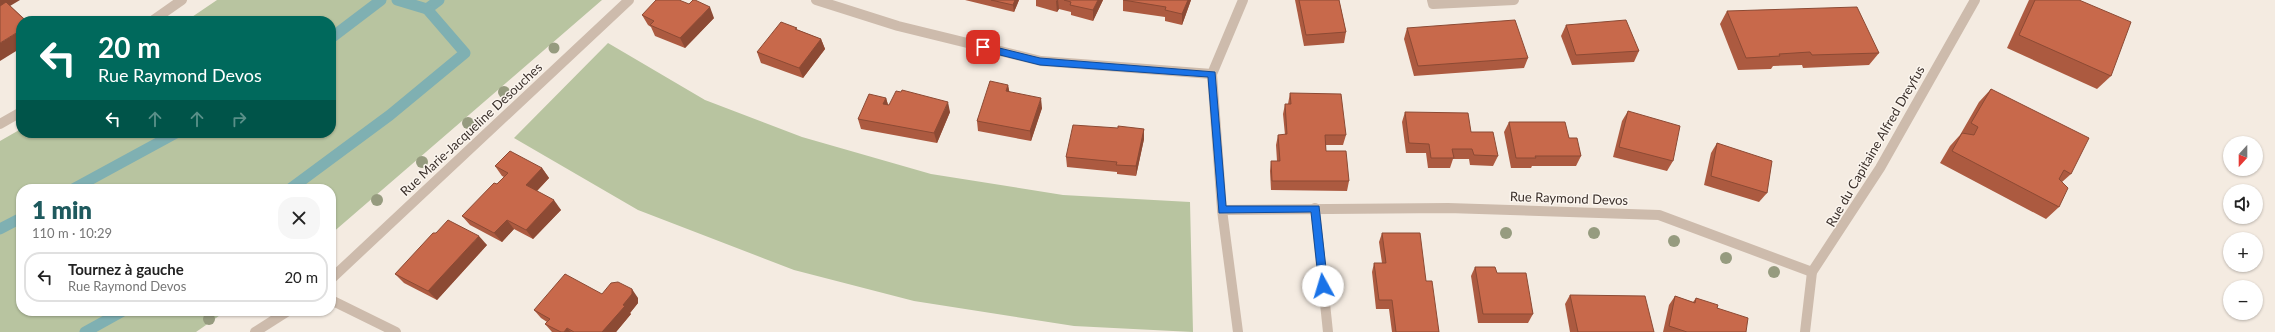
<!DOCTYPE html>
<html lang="fr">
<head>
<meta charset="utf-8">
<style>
  body { margin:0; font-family:Lato,sans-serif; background:#f6f6f6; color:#222; height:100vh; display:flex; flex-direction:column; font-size:15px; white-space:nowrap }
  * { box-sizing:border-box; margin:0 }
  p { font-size:13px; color:#767676 }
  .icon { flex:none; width:22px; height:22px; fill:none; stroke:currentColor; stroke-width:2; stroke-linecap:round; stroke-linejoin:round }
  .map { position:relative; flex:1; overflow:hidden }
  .details { position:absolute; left:16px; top:184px; width:320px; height:132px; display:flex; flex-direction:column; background:#fff; border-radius:16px; box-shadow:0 1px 3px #0004 }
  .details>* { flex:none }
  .hud { position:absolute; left:16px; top:16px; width:320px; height:122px; border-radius:16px; box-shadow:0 1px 3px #0004; background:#00695c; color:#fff; overflow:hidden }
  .needle { width:26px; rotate:201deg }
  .controls { position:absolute; left:2223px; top:136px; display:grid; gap:8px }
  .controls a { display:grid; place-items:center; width:40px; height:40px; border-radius:50%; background:#fff; box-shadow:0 1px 3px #0004; font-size:20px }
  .pin { position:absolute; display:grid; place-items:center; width:34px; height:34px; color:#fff; margin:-17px; border-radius:8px; box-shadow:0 2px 6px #0006 }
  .me { position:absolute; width:44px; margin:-22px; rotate:354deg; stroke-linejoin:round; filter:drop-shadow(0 0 3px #0008) }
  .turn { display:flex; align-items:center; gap:14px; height:84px; padding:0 16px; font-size:18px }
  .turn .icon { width:52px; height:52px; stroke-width:2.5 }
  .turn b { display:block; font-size:28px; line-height:34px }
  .lanes { display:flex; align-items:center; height:38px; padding:0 16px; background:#0003; justify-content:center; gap:20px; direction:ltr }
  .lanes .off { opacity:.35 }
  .round { display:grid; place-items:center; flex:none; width:42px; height:42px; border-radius:16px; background:#f6f6f6 }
  .head { display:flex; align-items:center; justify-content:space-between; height:68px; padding:0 16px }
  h1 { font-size:24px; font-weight:800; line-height:30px; color:#1f5a5e }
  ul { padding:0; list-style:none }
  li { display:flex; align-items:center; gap:12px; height:50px; margin:0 8px 6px; padding:0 8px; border:2px solid #e0e0e0; border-radius:16px }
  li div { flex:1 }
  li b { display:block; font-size:15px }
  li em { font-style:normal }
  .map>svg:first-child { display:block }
</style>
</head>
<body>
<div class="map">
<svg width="2275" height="332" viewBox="0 0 2275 332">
  <rect width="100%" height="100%" fill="#f4ebe1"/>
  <g fill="#b8c4a0">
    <polygon points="217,0 602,0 331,234 331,189 21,189 21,311 226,311 196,332 0,332 0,141 21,129 21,133 331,133 331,21 186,21"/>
    <polygon points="608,43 705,100 802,137 931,174 1063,195 1190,202 1193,332 1074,326 914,301 794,270 638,210 514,138"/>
  </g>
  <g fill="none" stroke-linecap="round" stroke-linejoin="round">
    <g stroke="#7fb0b2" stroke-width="11">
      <polyline points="427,9 439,0"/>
      <polyline points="331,38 381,0"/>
      <polyline points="73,189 176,133"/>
      <polyline points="290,189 390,115 465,53 427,9 397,0"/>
      <polyline points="0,229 21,218"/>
      <polyline points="85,332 123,311"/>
    </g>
    <g stroke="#cdbbac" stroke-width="10">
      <polyline points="816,0 898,26 1041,61 1212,74"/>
      <polyline points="1432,0 1433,4 1514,0"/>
      <polyline points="152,21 182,0"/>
      <polyline points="0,124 21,112"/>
      <polyline points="1315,208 1328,332"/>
      <polyline points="1222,210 1448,208 1659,215 1812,272"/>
      <polyline points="331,279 629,0"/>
      <polyline points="331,300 396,332"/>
      <polyline points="255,332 288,311"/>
      <polyline points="1238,332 1222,210 1212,74 1243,0"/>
      <polyline points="1805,332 1812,272 1880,168 1975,0"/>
    </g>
  </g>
  <g fill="#969b7f">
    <circle cx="554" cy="48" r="5.5"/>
    <circle cx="504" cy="92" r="6"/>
    <circle cx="468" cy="123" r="6"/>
    <circle cx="422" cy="162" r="6"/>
    <circle cx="377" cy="200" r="6"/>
    <circle cx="1506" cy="233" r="6"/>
    <circle cx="1594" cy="233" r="6"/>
    <circle cx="1674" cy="241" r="6"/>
    <circle cx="1726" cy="258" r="6"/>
    <circle cx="1774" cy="272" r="6"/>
    <circle cx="209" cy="319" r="6"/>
  </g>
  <g fill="#ac5a40">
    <polygon points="965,0 1019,0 1014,12"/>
    <polygon points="1036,0 1103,0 1093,21 1071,15 1071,12 1059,9 1057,12 1036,6"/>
    <polygon points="1123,0 1191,0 1182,25 1165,21 1165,17 1123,11"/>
    <polygon points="1295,0 1339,0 1346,32 1344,43 1304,46"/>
    <polygon points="2029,0 2079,0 2111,76 2097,89 2007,48"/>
    <polygon points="1727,11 1879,53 1869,65 1803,68 1802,65 1773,66 1771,69 1738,70 1720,24"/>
    <polygon points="642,15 714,18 685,48 655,36 651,27 648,25"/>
    <polygon points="1566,25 1639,51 1634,62 1572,65 1561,36"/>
    <polygon points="1407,28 1528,58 1524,68 1414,76 1404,39"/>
    <polygon points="798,30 821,39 825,49 803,78 761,63 757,52"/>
    <polygon points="1008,85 1009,92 1042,108 1031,141 978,131 977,121"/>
    <polygon points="1991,89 2071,174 2062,182 2059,207 2046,219 1940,163 1950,146 1960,135 1979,102"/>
    <polygon points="1290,93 1346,135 1343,145 1326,145 1326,151 1349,181 1347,191 1271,190 1270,171 1271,161 1277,161 1276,145 1278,135 1285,135 1283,114 1285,104 1288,104"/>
    <polygon points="886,98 888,105 950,112 937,143 861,129 858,119"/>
    <polygon points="1628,111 1673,161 1667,171 1613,157 1622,121"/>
    <polygon points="1405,112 1471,132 1498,156 1493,166 1470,165 1469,159 1453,159 1450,168 1428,168 1426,153 1406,153 1402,122"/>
    <polygon points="1509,122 1569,138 1581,156 1576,166 1532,166 1531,168 1511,168 1504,132"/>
    <polygon points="1118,128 1144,129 1144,139 1136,176 1117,174 1117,172 1067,167 1066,157"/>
    <polygon points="1717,143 1767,193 1759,202 1704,185 1711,153"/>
    <polygon points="495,166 542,168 549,178 537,191 561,210 533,239 514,229 502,242 470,225 462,216 504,177 502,176"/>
    <polygon points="436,233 487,245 437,300 404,283 395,274"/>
    <polygon points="1382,233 1426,281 1439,332 1392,332 1389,309 1376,309 1372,272 1374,263 1382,263 1379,242"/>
    <polygon points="1475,267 1497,273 1533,314 1528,323 1478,323 1471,276"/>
    <polygon points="602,294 638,298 638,303 630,313 631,314 616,332 552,332 545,324 547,322 541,318 534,310"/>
    <polygon points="1570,295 1654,332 1570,332 1565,304"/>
    <polygon points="1675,296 1693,302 1696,298 1717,308 1746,332 1663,332 1669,305"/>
  </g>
  <g fill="#8c4a34">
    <polygon points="0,0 20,0 10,6 27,21 0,12"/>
    <polygon points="1015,0 1019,0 1014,12 1013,5"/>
    <polygon points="1057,0 1058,0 1059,9 1057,12 1056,1"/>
    <polygon points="1098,0 1103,0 1093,21 1093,10"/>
    <polygon points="1188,0 1191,0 1182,25 1182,14"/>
    <polygon points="710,7 714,18 685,48 680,38"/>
    <polygon points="21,30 21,48 0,61 0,43"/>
    <polygon points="821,39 825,49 803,78 799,68"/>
    <polygon points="1008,85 1010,95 1006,91"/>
    <polygon points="886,98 889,108 883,104"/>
    <polygon points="1041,98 1042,108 1031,141 1030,131"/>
    <polygon points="948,102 950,112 937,143 934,133"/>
    <polygon points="1144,129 1144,139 1136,176 1136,166"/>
    <polygon points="542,168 549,178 533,195 526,185"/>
    <polygon points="554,200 561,210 533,239 526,230"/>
    <polygon points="507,220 514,229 502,242 494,233"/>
    <polygon points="479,236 487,245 437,300 428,291"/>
    <polygon points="632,289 638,298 638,303 630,313 631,314 616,332 602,332 623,305"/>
    <polygon points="567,328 571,332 564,332"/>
  </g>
  <g fill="#c8694b" stroke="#8c4a34">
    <polygon points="656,0 679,0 689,4 693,0 695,0 710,7 680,38 650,25 654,21 642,15"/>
    <polygon points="991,0 1015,0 1013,5"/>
    <polygon points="1064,0 1098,0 1093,10 1070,5 1071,2"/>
    <polygon points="1123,0 1188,0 1182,14 1165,10 1166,7"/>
    <polygon points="1299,0 1339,0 1346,32 1306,35"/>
    <polygon points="2035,0 2079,0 2131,22 2111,76 2019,35"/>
    <polygon points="6,2 26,21 21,21 21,30 0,43 0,6"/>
    <polygon points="1857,7 1879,53 1812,55 1810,52 1779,54 1780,56 1746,58 1727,11"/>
    <polygon points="1515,20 1528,58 1418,66 1407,28"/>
    <polygon points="1626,20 1639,51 1576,55 1566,25"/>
    <polygon points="781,22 797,28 795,29 821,39 799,68 757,52"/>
    <polygon points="990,81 1008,85 1006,91 1041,98 1030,131 977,121"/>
    <polygon points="1991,89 2089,138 2071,174 2064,170 2059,179 2068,188 2059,207 1952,151 1962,133 1974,135 1978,127 1971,123"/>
    <polygon points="902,90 948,102 934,133 858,119 869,94 886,98 883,104 889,105 896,91 901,92"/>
    <polygon points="1290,93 1341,94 1346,135 1325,135 1326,151 1346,151 1349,181 1272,181 1271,161 1280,161 1278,135 1287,134 1285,104 1291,104"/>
    <polygon points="1628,111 1680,126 1673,161 1619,147"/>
    <polygon points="1405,112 1468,113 1471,132 1493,132 1498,156 1474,155 1472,149 1452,149 1454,158 1431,158 1429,144 1409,143"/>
    <polygon points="1509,122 1565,122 1569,138 1577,138 1581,156 1535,156 1536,158 1516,158"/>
    <polygon points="1073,125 1118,128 1118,126 1144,129 1136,166 1116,165 1117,162 1066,157"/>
    <polygon points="1717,143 1772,161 1767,193 1711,176"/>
    <polygon points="510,151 542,168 526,185 554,200 526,230 507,220 494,233 462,216 494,183 497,184 508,173 495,166"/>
    <polygon points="448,220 479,236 428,291 395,274 433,233 436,233"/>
    <polygon points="1382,233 1420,233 1426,281 1432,281 1439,332 1396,332 1392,300 1379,300 1374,263 1386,263"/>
    <polygon points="1475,267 1495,267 1497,273 1526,273 1533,314 1483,314"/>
    <polygon points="565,274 602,294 611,283 618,282 632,289 632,294 623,305 625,306 602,332 574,332 567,328 564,332 561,332 545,324 550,319 534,310"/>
    <polygon points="1570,295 1645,296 1654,332 1578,332"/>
    <polygon points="1675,296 1695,303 1696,298 1718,305 1717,308 1748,318 1746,332 1687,332 1669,326"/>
  </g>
  <polygon fill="#1a73e8" stroke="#114b97" points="983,44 1040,58 1215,72 1226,206 1319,206 1328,286 1327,289 1320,289 1319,286 1311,212 1219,213 1208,77 1040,65 980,50 980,45"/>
  <g text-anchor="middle" stroke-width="3" stroke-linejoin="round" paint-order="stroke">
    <g font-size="13" fill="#3b302b" stroke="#fbf5ee">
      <text transform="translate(471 129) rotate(-43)" y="5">Rue Marie-Jacqueline Desouches</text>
      <text transform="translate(1875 146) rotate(-60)" y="5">Rue du Capitaine Alfred Dreyfus</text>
      <text transform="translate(1569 198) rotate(2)" y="5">Rue Raymond Devos</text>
    </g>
  </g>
</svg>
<div class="controls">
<a><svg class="needle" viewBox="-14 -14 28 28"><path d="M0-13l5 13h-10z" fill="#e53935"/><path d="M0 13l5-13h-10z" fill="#767676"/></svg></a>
<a><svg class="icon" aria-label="sound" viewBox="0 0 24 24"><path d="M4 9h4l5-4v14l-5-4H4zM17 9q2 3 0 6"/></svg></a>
<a>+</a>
<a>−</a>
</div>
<div class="pin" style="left:983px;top:47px;background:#d93025"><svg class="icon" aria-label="arrive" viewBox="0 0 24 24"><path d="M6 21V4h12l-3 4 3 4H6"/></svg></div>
<svg class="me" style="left:1323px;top:286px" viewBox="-20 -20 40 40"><circle r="19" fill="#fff"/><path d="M0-13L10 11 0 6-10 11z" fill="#1a73e8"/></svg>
<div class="hud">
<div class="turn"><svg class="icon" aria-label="left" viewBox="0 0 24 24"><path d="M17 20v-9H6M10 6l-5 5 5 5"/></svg><div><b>20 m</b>Rue Raymond Devos</div></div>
<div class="lanes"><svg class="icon" aria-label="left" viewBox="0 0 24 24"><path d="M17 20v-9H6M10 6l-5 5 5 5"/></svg><svg class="icon off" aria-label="ahead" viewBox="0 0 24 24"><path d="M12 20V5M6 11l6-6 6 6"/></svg><svg class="icon off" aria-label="ahead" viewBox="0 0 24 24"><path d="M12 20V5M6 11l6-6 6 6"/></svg><svg class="icon off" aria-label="right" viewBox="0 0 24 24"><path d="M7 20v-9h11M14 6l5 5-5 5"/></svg></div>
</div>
<section class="details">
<div class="head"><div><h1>1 min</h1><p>110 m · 10:29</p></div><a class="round"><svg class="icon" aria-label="close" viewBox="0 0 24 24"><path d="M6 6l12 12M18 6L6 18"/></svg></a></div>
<ul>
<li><svg class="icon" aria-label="left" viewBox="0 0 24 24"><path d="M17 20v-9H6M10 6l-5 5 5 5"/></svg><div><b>Tournez à gauche</b><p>Rue Raymond Devos</p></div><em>20 m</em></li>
</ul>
</section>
</div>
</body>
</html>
